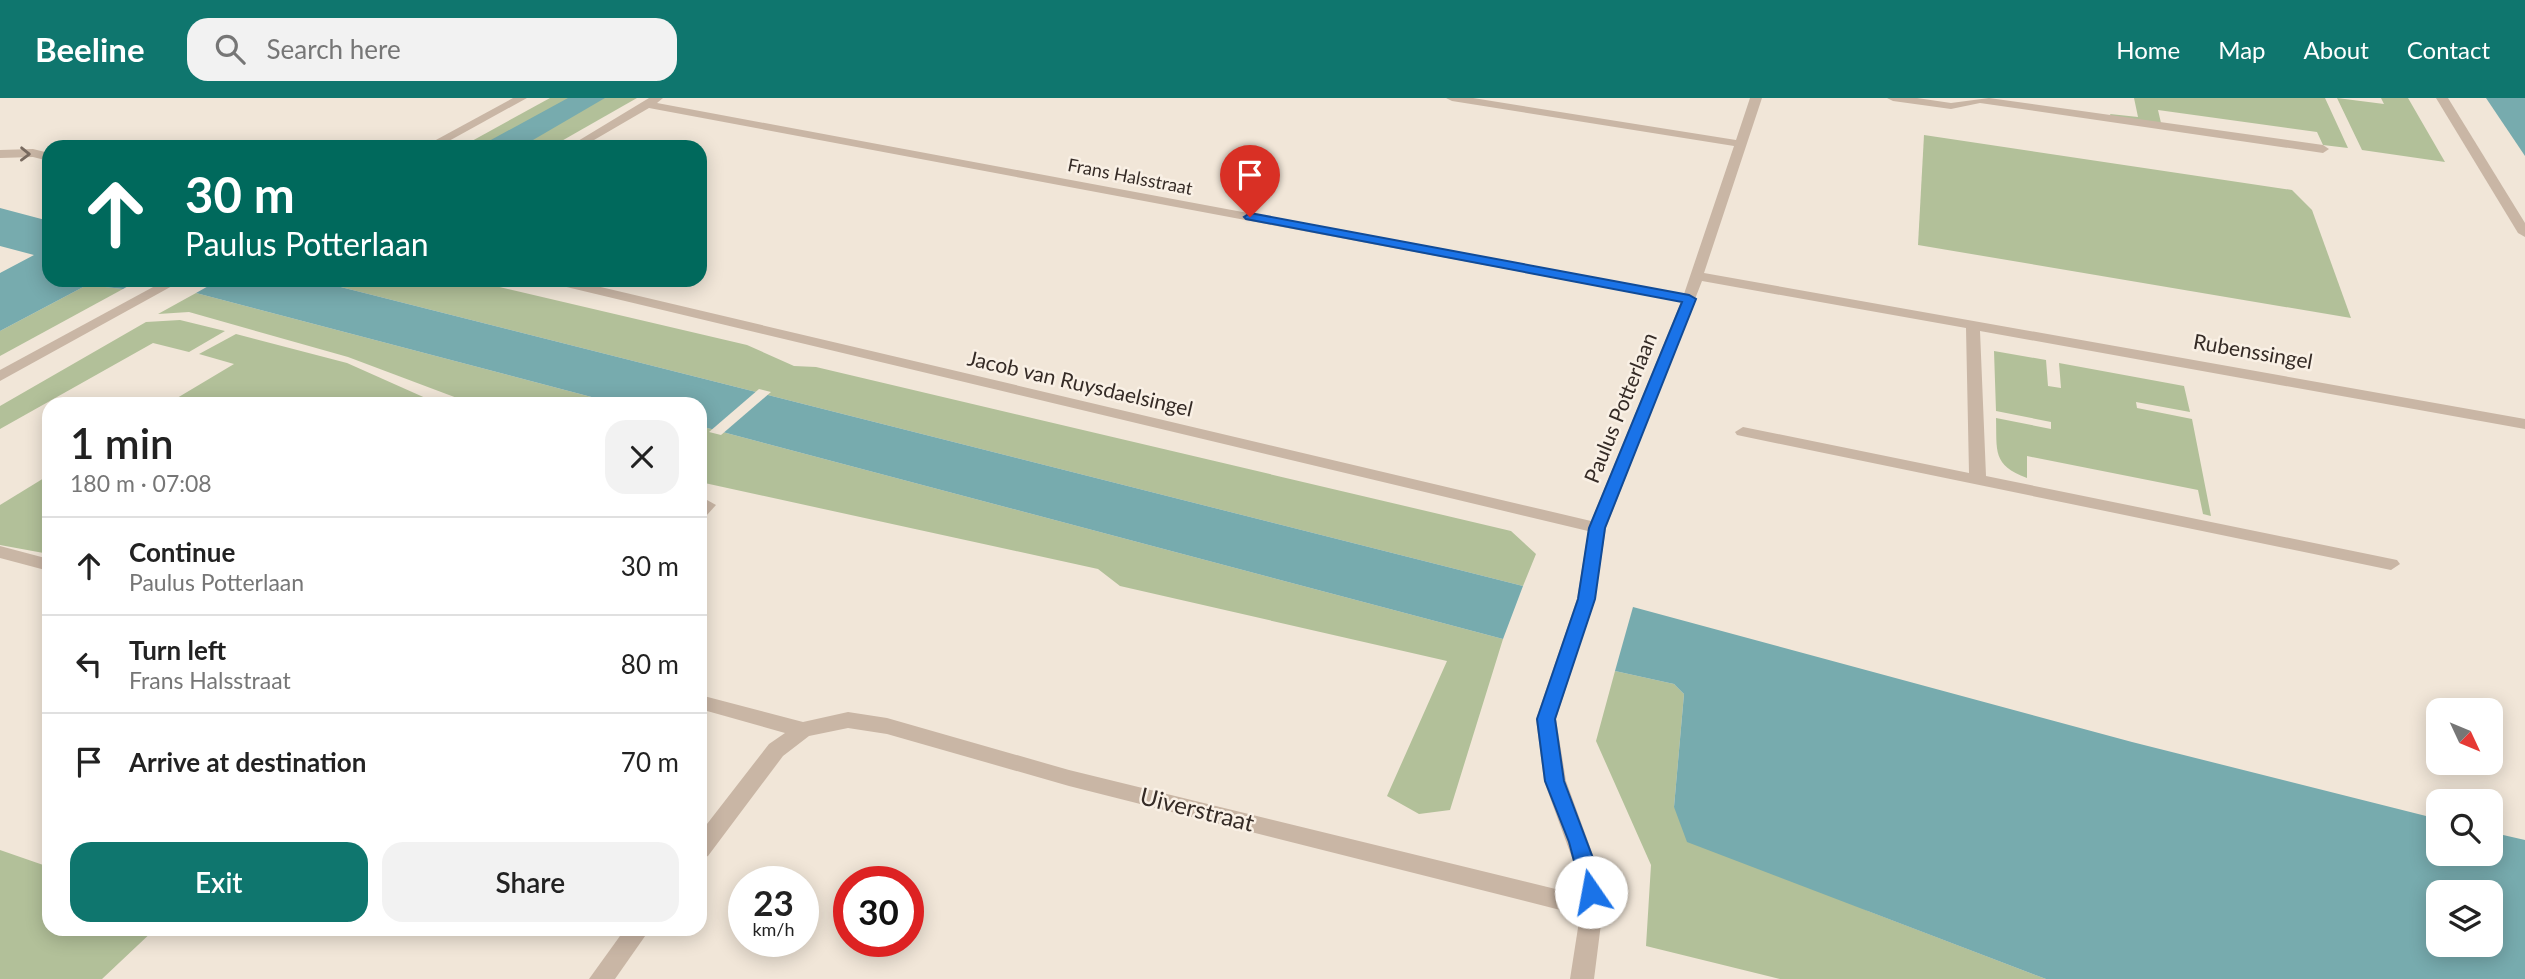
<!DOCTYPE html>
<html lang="en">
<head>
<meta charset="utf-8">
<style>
  body { margin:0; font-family:Lato,sans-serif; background:#f2f2f2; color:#222; height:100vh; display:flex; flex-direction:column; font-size:26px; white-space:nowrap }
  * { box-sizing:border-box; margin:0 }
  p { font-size:23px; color:#767676 }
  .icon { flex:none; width:38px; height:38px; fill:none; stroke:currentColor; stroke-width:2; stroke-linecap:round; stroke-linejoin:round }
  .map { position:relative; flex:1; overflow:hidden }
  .drawer { position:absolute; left:42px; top:299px; width:665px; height:539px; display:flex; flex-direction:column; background:#fff; border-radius:21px; box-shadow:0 4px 18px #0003 }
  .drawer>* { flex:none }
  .banner { position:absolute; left:42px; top:42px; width:665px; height:147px; border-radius:21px; box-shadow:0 4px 18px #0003; background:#00695c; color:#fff; overflow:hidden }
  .needle { width:46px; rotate:134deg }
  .fabs { position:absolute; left:2426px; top:600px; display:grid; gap:14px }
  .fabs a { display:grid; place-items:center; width:77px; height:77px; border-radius:14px; background:#fff; box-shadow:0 4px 18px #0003; font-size:35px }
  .speed { position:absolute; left:728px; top:768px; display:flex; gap:14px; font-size:35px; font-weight:700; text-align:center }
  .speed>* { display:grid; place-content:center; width:91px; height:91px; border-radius:50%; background:#fff; box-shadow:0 4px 18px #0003; line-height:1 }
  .speed small { font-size:18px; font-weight:400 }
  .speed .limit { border:10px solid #d22; background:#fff; color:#111 }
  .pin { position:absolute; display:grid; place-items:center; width:60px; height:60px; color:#fff; margin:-72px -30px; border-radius:50% 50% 50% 0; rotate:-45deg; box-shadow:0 0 7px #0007 }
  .pin .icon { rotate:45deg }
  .me { position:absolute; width:77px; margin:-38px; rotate:348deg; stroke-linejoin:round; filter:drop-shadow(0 0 5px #0008) }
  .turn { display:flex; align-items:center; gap:24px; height:147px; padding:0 28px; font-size:32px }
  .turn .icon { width:91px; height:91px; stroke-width:2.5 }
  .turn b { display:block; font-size:49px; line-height:60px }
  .round { display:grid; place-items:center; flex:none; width:74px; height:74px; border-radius:21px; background:#f2f2f2 }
  .head { display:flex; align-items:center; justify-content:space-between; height:119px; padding:0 28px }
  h1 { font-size:42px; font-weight:600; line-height:52px }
  .primary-button { display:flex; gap:14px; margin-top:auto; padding:14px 28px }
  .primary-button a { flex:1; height:80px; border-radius:21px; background:#0f766e; color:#fff; font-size:28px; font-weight:600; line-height:80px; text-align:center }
  .primary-button a+a { background:#f2f2f2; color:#222 }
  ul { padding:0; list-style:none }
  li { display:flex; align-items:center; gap:21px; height:98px; padding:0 28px; border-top:2px solid #e0e0e0 }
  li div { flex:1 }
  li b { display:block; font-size:26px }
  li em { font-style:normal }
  header { display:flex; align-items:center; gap:42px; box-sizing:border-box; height:98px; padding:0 35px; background:#0f766e; color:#fff }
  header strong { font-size:33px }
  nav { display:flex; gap:38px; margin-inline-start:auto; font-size:24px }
  .search { width:490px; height:63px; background:#f2f2f2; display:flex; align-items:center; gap:18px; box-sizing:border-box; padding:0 24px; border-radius:21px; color:#767676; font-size:26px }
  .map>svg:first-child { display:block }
</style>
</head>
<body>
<header>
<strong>Beeline</strong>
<div class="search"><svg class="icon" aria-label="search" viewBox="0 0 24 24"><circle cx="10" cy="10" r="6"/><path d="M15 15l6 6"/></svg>Search here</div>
<nav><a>Home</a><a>Map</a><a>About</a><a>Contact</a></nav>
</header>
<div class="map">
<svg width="2525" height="881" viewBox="0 0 2525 881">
  <rect width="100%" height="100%" fill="#f1e6d8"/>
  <g fill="#b2c099">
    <polygon points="550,0 637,0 551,49 461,49"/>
    <polygon points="2134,0 2325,0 2348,50 2323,47 2317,34 2158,12 2161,25 2111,18 2110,16 2138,19"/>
    <polygon points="2337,0 2384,6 2381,0 2408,0 2445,64 2362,52"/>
    <polygon points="1924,37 2292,92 2312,112 2351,220 1918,147"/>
    <polygon points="313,182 470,182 747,247 794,268 816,269 1511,433 1536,456 1523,488"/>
    <polygon points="87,187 123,191 0,258 0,233"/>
    <polygon points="196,195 618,306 473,306 348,259 189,214 158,216"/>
    <polygon points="180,222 225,233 189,254 153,245 0,331 0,308 146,224"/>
    <polygon points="236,236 347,265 439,306 167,306 234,266 199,256"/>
    <path d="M1994,253L2046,262L2048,288L2061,290L2059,265L2184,288L2190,314L2136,304L2137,310L2192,321L2211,418L2203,416L2198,392L2027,358V380C1992,367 1997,353 1996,320L2051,331V324L1996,313Z"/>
    <polygon points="700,328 1503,541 1450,712 1419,716 1387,698 1447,563 1120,488 1098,471 700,384"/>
    <polygon points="49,377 49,456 0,447 0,407"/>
    <polygon points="1615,573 1674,586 1684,596 1674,709 1868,813 2046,881 1780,881 1646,848 1651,767 1596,643"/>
    <polygon points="0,752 49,769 49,831 155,831 102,881 0,881"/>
  </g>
  <g fill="#77abae" fill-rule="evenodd">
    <polygon points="568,0 605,0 521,49 478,49"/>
    <polygon points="2486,0 2525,0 2525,58"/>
    <polygon points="0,110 49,123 49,182 139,182 123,191 87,187 0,233 0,175 34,157 0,148"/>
    <polygon points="219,182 313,182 1523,488 1503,541 700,328 700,306 618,306 196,195"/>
    <path d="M1633,509L2132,644L2438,721V756H2490V734L2525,742V881H2046L1687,744L1674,709L1684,596L1674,586L1615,573ZM2490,794V847H2438V794Z"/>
  </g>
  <polygon fill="#f1e6d8" points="759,291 771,294 721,337 709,334"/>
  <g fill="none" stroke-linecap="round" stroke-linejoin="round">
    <g fill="#c9b6a5" fill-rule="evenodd">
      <polygon points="513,0 527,0 438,49 423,49"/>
      <polygon points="649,0 663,0 657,5 1684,196 1734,48 1452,3 1446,0 1473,0 1736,42 1750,0 1762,0 1704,175 2525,321 2525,331 1980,233 1986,378 2397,462 2400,466 2391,472 1737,337 1735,334 1743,329 1969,375 1966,230 1702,183 1606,430 1595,501 1556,621 1566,683 1601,779 1603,810 1594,881 1570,881 1580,817 1069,688 887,636 848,630 809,638 783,658 708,758 700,761 700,735 769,646 785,635 700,611 700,597 803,624 848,614 887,620 1069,672 1580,797 1579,779 1544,683 1536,621 1577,501 1588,433 554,186 547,182 571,182 1591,423 1681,204 649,10 582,49 568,49"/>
      <polygon points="1887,0 1917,0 1951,5 1989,0 2323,47 2329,51 2323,55 1980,5 1951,11 1893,3"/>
      <polygon points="2436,0 2448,0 2525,125 2525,139 2518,135"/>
      <polygon points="33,51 49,55 49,63 33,59 0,60 0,52"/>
      <polygon points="166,182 183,182 0,283 0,272"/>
      <polygon points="707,402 716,407 706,418 700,419 700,404"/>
      <polygon points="0,448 49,461 49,473 0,460"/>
      <polygon points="625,831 650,831 615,881 589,881"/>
    </g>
  </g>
  <defs><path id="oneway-chevron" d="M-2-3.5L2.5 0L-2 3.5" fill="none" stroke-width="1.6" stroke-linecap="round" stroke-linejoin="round" transform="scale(1.75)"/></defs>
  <use stroke="#786a5f" href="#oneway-chevron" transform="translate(25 56) rotate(1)"/>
  <polygon fill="#1a73e8" stroke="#114b97" stroke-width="2" points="1250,115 1689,197 1696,201 1605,430 1595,501 1555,621 1564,683 1600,779 1601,794 1598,801 1591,803 1584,801 1569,744 1545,683 1537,621 1578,501 1589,430 1682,204 1246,121 1244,119"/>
  <g text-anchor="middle" stroke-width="5" stroke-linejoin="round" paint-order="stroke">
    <g font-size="18" fill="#352b26" stroke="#f9f0e5">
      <text transform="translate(1130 79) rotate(11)" y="6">Frans Halsstraat</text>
    </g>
    <g font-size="21" fill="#352b26" stroke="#f9f0e5">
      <text transform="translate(2253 254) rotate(10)" y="7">Rubenssingel</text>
      <text transform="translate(1080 286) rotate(13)" y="7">Jacob van Ruysdaelsingel</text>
      <text transform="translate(1621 310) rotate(-68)" y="7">Paulus Potterlaan</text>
    </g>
    <g font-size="24" fill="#352b26" stroke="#f9f0e5">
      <text transform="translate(1197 712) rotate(14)" y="8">Uiverstraat</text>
    </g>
  </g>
</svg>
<div class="fabs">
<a><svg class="needle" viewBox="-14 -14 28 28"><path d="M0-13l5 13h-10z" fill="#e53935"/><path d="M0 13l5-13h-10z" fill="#767676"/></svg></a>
<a><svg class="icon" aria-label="search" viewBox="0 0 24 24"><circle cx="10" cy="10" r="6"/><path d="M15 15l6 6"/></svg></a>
<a><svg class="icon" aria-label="layers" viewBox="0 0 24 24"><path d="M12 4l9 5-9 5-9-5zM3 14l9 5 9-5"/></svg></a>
</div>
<div class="speed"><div>23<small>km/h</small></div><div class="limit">30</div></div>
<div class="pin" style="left:1250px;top:119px;background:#d93025"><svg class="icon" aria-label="arrive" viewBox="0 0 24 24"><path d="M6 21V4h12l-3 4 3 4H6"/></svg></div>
<svg class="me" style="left:1591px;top:794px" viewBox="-20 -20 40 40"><circle r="19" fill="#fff"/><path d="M0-13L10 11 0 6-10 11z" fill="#1a73e8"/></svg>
<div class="banner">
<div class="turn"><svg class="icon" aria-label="ahead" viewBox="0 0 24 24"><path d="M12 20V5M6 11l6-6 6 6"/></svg><div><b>30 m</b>Paulus Potterlaan</div></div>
</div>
<section class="drawer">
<div class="head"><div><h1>1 min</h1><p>180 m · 07:08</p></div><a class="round"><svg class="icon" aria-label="close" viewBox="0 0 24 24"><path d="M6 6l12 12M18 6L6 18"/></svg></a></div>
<ul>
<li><svg class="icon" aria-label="ahead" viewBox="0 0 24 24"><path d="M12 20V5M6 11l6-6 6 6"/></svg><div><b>Continue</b><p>Paulus Potterlaan</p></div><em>30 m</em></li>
<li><svg class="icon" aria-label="left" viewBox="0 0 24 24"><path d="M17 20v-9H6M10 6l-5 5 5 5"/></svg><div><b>Turn left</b><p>Frans Halsstraat</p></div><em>80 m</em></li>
<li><svg class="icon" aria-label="arrive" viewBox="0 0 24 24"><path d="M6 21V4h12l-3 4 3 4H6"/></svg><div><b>Arrive at destination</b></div><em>70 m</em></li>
</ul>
<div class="primary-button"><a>Exit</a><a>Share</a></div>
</section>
</div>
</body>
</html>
